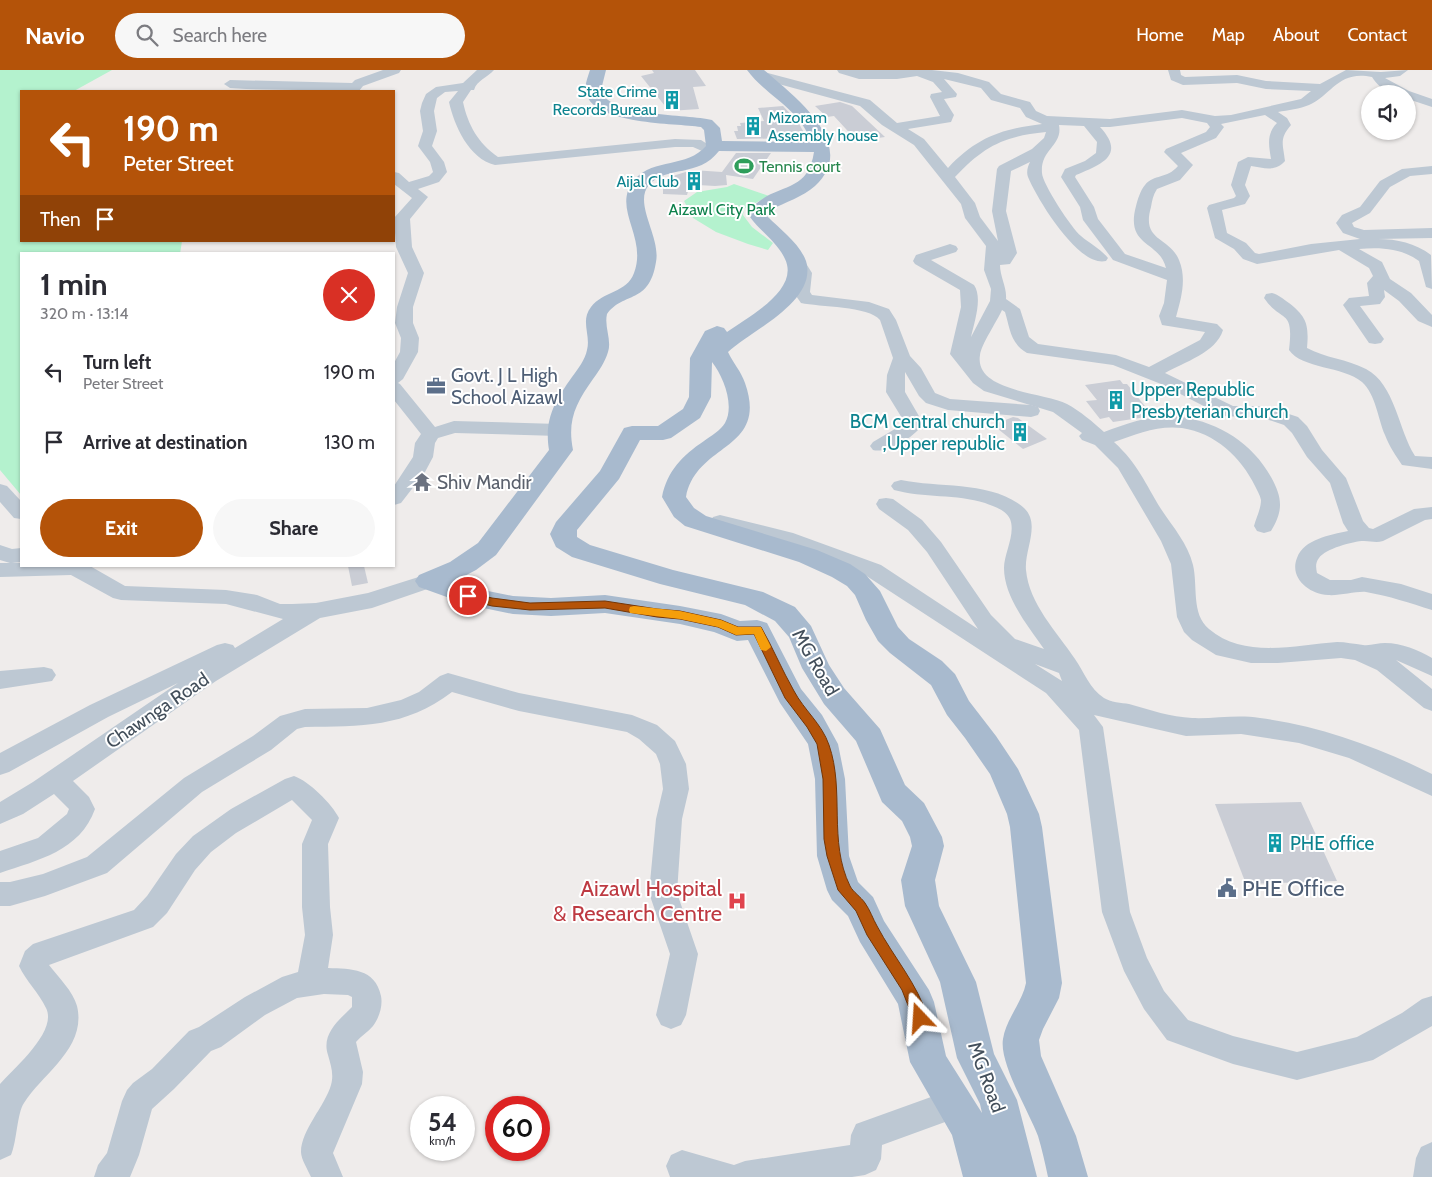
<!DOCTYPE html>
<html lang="en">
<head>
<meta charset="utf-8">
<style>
  body { margin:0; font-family:Cabin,sans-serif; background:#f7f7f7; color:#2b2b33; height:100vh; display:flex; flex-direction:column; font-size:19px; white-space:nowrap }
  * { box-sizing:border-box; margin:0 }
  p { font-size:16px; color:#7c7c81 }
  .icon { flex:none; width:28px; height:28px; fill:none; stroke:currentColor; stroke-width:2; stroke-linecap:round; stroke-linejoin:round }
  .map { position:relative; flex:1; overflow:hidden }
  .drawer { position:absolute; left:20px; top:182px; width:375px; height:315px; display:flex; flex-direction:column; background:#fff; border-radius:0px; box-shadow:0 1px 4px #0004 }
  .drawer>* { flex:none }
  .guide { position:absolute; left:20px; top:20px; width:375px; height:152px; border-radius:0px; box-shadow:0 1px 4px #0004; background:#b45309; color:#fff; overflow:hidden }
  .fabs { position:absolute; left:1361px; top:15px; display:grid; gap:10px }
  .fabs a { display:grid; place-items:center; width:55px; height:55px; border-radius:50%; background:#fff; box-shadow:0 1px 4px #0004; font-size:25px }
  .speed { position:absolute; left:410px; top:1026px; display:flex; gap:10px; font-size:25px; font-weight:700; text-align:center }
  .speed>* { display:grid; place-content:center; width:65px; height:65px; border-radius:50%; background:#fff; box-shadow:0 1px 4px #0004; line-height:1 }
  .speed small { font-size:12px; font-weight:400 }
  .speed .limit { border:8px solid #d22; background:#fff; color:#111 }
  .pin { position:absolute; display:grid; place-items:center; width:42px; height:42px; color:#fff; margin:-21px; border:2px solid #fff; border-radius:50%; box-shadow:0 1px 5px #0007 }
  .me { position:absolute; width:55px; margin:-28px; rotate:340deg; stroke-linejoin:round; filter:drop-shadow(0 0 4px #0008) }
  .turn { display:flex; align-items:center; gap:18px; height:105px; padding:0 20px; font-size:22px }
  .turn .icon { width:65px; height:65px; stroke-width:2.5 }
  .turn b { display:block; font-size:35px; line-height:42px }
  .then { display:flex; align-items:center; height:48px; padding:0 20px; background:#0003; gap:10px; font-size:19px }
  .round { display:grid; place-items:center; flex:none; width:52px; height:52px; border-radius:26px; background:#f7f7f7 }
  .overview { display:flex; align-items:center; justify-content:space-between; height:85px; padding:0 20px }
  h1 { font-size:30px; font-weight:700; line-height:38px }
  .primary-button { display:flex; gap:10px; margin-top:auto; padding:10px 20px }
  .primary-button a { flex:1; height:58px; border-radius:30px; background:#b45309; color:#fff; font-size:20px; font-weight:700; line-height:58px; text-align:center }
  .primary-button a+a { background:#f7f7f7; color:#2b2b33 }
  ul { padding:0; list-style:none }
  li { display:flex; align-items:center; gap:15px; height:70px; padding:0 20px }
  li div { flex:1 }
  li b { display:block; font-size:19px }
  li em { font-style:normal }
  header { display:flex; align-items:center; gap:30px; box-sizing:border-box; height:70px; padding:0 25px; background:#b45309; color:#fff }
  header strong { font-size:24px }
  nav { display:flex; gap:28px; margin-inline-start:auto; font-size:18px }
  .search { width:350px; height:45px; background:#f7f7f7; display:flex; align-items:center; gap:12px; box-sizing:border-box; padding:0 18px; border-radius:28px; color:#7c7c81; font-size:19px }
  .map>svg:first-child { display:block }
</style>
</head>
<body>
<header>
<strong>Navio</strong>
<div class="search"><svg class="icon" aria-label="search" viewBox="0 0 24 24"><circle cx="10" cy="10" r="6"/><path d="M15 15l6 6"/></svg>Search here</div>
<nav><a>Home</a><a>Map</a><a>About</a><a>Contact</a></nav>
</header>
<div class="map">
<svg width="1432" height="1107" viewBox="0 0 1432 1107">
  <rect width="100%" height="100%" fill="#efeceb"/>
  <g fill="#b4f2ce">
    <polygon points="0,0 112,0 74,21 21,21 21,171 182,171 180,184 21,184 21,425 0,400"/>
    <polygon points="734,114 769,126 744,139 743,145 752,157 773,173 768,180 748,174 716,162 693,148 684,131 697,122 727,117"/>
  </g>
  <g fill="#cacdd5">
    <polygon points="652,0 695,0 706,16 693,17 699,39 669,41 641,6 654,3"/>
    <polygon points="840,32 852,36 885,67 857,71 834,46 827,47 815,36"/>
    <polygon points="783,36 798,52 807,68 737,69 734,61 738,61 737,56 741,56 740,53 764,51 758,38"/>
    <polygon points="736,83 771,83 753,109 726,105 727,115 715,116 698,115 689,118 687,125 663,124 663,109 692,100 722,102"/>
    <polygon points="1120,310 1123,314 1127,314 1153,346 1113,352 1109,347 1100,349 1086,331 1097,330 1085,315"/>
    <polygon points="1013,347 1018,348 1047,369 1023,379 993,355"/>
    <polygon points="348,496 364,496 368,513 352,516"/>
    <polygon points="1301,732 1337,811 1246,814 1215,734"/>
  </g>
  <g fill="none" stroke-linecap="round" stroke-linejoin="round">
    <g fill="#bdc8d3" fill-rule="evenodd">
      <polygon points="383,0 401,0 399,3 363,16 359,21 246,19 230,18 224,14 230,10 352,13 355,10"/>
      <path d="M477,0H494C487,8 477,10 474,20H471L463,32C468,55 478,73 498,87L675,69L701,70L718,81L711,85L693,77H675L495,95C469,89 454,55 449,32L458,21L445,22L437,28L434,41L437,61L432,76L444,92L447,102L439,112L418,119L428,127L410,149L412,177L424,203L413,237V253L419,268L418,282L403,309L398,313L400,314L435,357L454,351L558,354L565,356L567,360L565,364L558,366L455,363L438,368L435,373L433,387L425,402L401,433L394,435V416L413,387L415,373L421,364L394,330V293L400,282L401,268L395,253L397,237L408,203L396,177L394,148L412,128L394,114V102L399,103L409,112L429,106L433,102L430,92L418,76L423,61L420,41L422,33L426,24L436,17L463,13Z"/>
      <path d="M837,0H932L958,3L989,12L1001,24L1030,32L1036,41L1047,46L1110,49L1182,40L1215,46L1231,45L1301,29L1311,21L1266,19L1237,13L1183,15L1171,10L1168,0H1180L1181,5L1185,7L1237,5L1266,11L1320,14L1346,0L1381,2L1408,0L1400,6L1385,8L1409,21L1432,29V37L1408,29V24C1391,24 1381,21 1372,7C1338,0 1332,25 1309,35C1300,39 1288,40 1278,42L1287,48L1291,55C1279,69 1283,74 1285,91C1276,102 1264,98 1251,96L1245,115L1250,126L1245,134L1222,140L1227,163L1246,173L1255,183L1259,184L1311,174L1360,169L1343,163L1336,153L1342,145L1360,137L1380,111L1402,99L1432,96V104L1410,106L1390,117L1370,143L1352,153L1354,157L1364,160L1432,158V168L1378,169C1397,169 1415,173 1431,185L1432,219L1426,217L1419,191C1401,178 1380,177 1359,179L1382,192L1390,209L1411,223L1432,245V257L1418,251L1399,231L1384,220L1385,227L1380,234L1360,236L1384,269L1381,273L1375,274L1369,273L1343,235L1349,228L1369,226L1367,213L1373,206L1369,198L1339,180L1257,194L1243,189L1234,179L1215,168L1207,138L1209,135L1234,128L1236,126L1231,115L1238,92L1248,87L1271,89C1269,76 1266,64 1277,53L1265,45L1221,54L1224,57L1216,68L1181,83L1193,95L1180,110L1157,119C1153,125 1152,131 1151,137C1141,172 1169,166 1179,190C1187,209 1181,229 1176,247L1217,254L1223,260C1216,283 1184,292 1165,303L1233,336H1265L1298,347L1307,356L1322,380L1346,408L1363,451L1369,458L1373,459L1414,439L1432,437V449L1425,450L1383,471C1376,473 1371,471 1364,471C1353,471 1325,479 1319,488C1315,493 1316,498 1317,503L1330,510H1351L1362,507L1401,514L1432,524V540C1410,533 1389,526 1366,522C1357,521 1339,526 1328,525C1309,524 1289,508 1297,488C1304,469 1330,465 1348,461L1343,453L1330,413L1307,387L1292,363L1284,355L1263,348L1223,346L1161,314L1113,295L1027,283C1010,273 1010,258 1005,242L1002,240C997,251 981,275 980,285C974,322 1044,322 1067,334C1080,341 1093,352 1104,362C1129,353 1156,343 1182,347C1220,353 1252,373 1271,407C1282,427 1284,440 1271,461L1264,463L1257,461L1254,456C1256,448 1261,439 1261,430C1260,425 1257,420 1255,416C1241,387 1215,363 1182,358C1158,355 1136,364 1114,372C1138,394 1145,413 1161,439C1173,457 1188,474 1193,495C1198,516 1191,544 1209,559C1244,589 1295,575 1337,572C1346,572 1354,574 1363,575C1370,576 1378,573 1385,573C1402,573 1418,580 1432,588V606L1396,590L1432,619V641L1424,638L1377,600L1355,590L1341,588L1278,593H1251L1216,585L1192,570L1184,562L1177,547L1171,494L1161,471L1118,398L1095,375L1082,370L1079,366L1082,363L1053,342L984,321L973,313L950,284L961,237L960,220L915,194L913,191L916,185L950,174L956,176L958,179L956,182L931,190L974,215C983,228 974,253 971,267L990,231L991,219L984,200L986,176L965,148L961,134L914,75L882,55L860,36L756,8L754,5L760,1L870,30L897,53L940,46L930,27L931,24L942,22L933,12L917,6L897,9H859L839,3ZM944,9L981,18L991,30L1020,38L1026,47L1042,54C1001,59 976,68 948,98L924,69L908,59L951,52L954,45L944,29L956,27L957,24ZM1182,48L1207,53L1210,57L1206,62L1166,79L1164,82L1178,96C1167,109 1154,104 1145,115C1140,121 1138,129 1136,136C1125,177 1159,170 1166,198L1125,184L1098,149L1094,137L1075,107L1076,105C1102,94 1126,85 1100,57H1110ZM1059,55L1084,56L1097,72L1096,83L1085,91L1065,99L1061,107L1080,137L1083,150L1113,190L1167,210L1164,233L1159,246L1162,255L1205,262L1200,270L1149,297L1116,285L1038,274L1029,267L1020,239L1006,229C1007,217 1000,207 1000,195L1010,194L1017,183L1006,141L1011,101L1030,92C1028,96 1026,102 1028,107C1037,129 1079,198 1106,191L1108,188C1101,179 1089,173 1081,166C1072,159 1042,113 1042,103C1040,79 1063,76 1059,55ZM1046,62L1044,68L1032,79L999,96L997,99L992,141L998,171L980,147L975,133L955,107C984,76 1004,66 1046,62Z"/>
      <path d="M796,185L802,187L812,203L810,222L812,225L869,232L889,239L896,250L910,286L921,298L935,323L950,329L1031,335L1038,337L1040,341L1038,345L1031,347L948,340L926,333L919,326L905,302V322L923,353C917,366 887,384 873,380L870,376L873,372L905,353L886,322L887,305L893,288L880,250C869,236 819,237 801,233L794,223L797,206L788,190L790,187Z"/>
      <path d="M1272,223C1279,225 1283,229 1289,233C1307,247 1309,255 1307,278C1325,288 1347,289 1366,299C1395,314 1398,359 1415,386L1432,387V399L1402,395C1396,386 1389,376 1385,365C1378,349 1376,325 1362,312C1343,296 1302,299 1289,280C1294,237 1282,254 1264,228L1266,224Z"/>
      <path d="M901,410C939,418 986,411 1019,434C1044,450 1024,478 1026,500C1029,534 1057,562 1075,589C1084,602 1090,619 1104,628C1110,632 1122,633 1129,634C1150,640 1171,647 1192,648C1215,649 1237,644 1260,648C1321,656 1378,677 1432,704V726L1349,688L1299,673L1241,664L1186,666L1094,645L1103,657L1130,842L1147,888L1164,921L1188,950L1233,966L1297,982L1357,967L1402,943L1422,929L1432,926V956L1373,990L1297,1010L1233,994L1167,970L1144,939L1124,901L1102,842L1079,660L1046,623L865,505L780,473L713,457L710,452L713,447L720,445L793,463L881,495L978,559L927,482L908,460L879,439L876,434L879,429L886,428L893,429L922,450L941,472L991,545L1015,569L1044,579C1028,556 1004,527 1004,498C1004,483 1016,464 1010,449C1006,440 993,436 985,433C957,424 923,428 894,420L891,416L894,412ZM1035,594L1059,603L1062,611Z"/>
      <polygon points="0,414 7,416 21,431 21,449 14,448 0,432"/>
      <path d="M0,475L12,479L21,478V492L12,493H21V496H90L125,516L226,520L257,525L280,534H292L316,533L368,523L428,504L436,506L439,511L436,516L372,538L320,548L216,611L73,711L89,727L95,739C80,781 38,790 0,803V781L38,768L67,744L69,739L54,724L23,744L0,754V732L33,712L178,613L108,647L9,702L0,705V683L90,635L217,575L225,573L233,575L235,578L283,549L226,534L121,530L113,528L71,505L0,507V493H10L0,490Z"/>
      <polygon points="44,597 52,599 56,605 52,611 0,619 0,601"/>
      <path d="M448,603L519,623L632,645L657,655L675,671L686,694L689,719L682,749L677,823L698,884L686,945L681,955L671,959L661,955L656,945L670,884L649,823L656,749L663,719L660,694L656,684L639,669L627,662L519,641L452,622C405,658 361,656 305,657L297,659L271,680L202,722L107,803L45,826L10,836H0V812H10L43,804L87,787L184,708L253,666L280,646L305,639L367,638L401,630L419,622L440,606Z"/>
      <path d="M294,706C309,711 332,734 339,748L328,774L330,837L333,865L328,898C351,899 375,898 381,926C383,936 379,948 373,956C368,962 361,966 356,972L363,1002L362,1014L333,1083L343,1107H311C308,1100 301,1089 301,1082C301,1060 325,1036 331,1015C334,1004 331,996 328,985C321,964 339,950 352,937V927L348,925L324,924L297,928L265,945L221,977L211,981L174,1019L152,1039L139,1085L130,1107H94L98,1095L107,1083L122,1031L127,1020L133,1013L152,999L189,961L199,957L245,927L282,907L298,902L305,865L302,837V774L312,750L292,730L236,763L211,782L195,800L167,843L153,857L49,895C58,907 73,921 77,936C87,978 43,1003 24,1033C17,1043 17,1071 11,1085L0,1090V1014C14,998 58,961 46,938C39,923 26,911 19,896L25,881L33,874L134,840L147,826L176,784L193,766L231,739L285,709Z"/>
      <polygon points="956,1018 967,1022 972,1033 967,1044 882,1075 881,1089 876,1100 865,1105 852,1107 670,1107 666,1096 671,1085 682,1080 734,1095 745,1091 850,1075 851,1065 856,1054"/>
      <polygon points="1432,1072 1432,1107 1413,1107 1416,1088 1421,1077"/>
    </g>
    <path fill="#a8bace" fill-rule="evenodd" d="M590,0H606L601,20C607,47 688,44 712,50L720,58L722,71L811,72C801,39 766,26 747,0H764C794,26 860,75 815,116C803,127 785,132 771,140L768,147C780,159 800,174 806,191C818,231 752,260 728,282C733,293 741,301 745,313C769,381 696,372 686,427L694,438L706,446L817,480L850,494L865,504L880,521L898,557L909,569L942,591L955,604L969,631L996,666L1018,699L1039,744L1042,757L1062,913L1059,928L1043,959L1039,970L1041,986L1076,1066L1088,1107H1048C1045,1093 1042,1079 1038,1066C1029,1042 999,993 1003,969C1006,949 1022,933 1026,913L1010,757L1007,744L990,704L965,668L947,645L931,615L890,583L878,571L866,550L855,525L847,516L832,507L799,492L685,456L674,447L662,427C667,401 683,385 704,371C711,366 721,360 725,353C735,335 723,306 712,292L711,327L700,348L671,368L663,370H640L619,409L577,460V467L590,475L673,500L763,522L795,537L811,556L829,595L844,618L880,659L905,715L924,733L942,767L944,776L935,810L939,836L976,912L994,984L1017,1030L1037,1107H963L952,1065L910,992L898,934L860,872L848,846L832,830L827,820L817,786L815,709L808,674L780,633L748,570L737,571L714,562L680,554L605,543L551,546L513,544L469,535L419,517L415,511L419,505L450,492L478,473L549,380C544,349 555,331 572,307C578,299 585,290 587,280C591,265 580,251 591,237C603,221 627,223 634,203C648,166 610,138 635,109C654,88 687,98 706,76L704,60L701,57C675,53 594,55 586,23C584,15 588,7 590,0ZM719,81L814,82C808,122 781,113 757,133C753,136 752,142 750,147C760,161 778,173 785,189C800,220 748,247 727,262L724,258L717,256L705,261L690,288L689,327L683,339L658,356H632L624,358L600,401L556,452L550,464L556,477L572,487L660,514L745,535L775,551L789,567L802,598L824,634L856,671L882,732L902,751L910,767L912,776L901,810L905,836L940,912L957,988L980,1034L982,1043L946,986L934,932L929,920L884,851L873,827L858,812L849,786L845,709L838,674L822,645L801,619L767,553L757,550L740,551L721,544L680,536L605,525L551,528L513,526L483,520L455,511L476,500L496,485L573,380C567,350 576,333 593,309C599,301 605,292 608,282C612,270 604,257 607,244C624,221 649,235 656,192C661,167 633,133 649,115C667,95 698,108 719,81Z"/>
  </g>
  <path fill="#b45309" stroke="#753606" d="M468,522L492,528L530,533L605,531L657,539L680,541L721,550L738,557H761C773,578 782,600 794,621C804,640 822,654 829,675C845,721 828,771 850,816C853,822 861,827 865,833C870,840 873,849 877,856C894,888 917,913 928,948L926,953L920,955L915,953L902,920L867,865L856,841L838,820L827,786L824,769L823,709L817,674L807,657L785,628L754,564L736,565L718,557L680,549L657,547L605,538L530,540L492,536L465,529L463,526Z"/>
  <polygon fill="#f59e0b" points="634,536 680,541 721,550 738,557 761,557 771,577 766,581 761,580 754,564 736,565 718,557 680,549 630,543 629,540 630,537"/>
  <defs>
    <g id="building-bare" transform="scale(1.5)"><path d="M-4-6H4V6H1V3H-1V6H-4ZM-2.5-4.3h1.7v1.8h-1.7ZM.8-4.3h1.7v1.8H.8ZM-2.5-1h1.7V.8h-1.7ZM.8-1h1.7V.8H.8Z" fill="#0f9aa8" stroke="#fff" stroke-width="2.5" paint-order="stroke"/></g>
    <g id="stadium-bare" transform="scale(1.5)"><path d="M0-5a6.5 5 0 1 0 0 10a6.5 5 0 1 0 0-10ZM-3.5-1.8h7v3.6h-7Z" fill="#2e9e5b" stroke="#fff" stroke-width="2.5" paint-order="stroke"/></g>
    <g id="office-bare" transform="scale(1.5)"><path d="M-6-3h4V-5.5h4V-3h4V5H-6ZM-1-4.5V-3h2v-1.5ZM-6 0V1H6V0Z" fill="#5c6f8a" stroke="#fff" stroke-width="2.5" paint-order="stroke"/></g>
    <g id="temple-bare" transform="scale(1.5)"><path d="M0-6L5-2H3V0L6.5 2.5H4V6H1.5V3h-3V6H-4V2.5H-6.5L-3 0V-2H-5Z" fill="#6b7280" stroke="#fff" stroke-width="2.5" paint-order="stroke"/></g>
    <g id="civic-bare" transform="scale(1.5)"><path d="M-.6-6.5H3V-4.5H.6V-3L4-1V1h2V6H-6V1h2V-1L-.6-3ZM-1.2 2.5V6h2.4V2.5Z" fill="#5c6f8a" stroke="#fff" stroke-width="2.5" paint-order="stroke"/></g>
    <g id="hospital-bare" transform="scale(1.5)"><path d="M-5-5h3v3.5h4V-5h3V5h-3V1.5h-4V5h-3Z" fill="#e0444e" stroke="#fff" stroke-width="2.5" paint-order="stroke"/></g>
  </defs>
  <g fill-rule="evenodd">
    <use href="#building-bare" x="672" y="30"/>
    <use href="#building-bare" x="753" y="56"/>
    <use href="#stadium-bare" x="744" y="96"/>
    <use href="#building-bare" x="694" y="111"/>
    <use href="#office-bare" x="436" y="316"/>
    <use href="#building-bare" x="1116" y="330"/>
    <use href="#building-bare" x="1020" y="362"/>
    <use href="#temple-bare" x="422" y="412"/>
    <use href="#building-bare" x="1275" y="773"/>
    <use href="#civic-bare" x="1227" y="818"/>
    <use href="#hospital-bare" x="737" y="831"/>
  </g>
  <g text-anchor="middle" stroke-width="4" stroke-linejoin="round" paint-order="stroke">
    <g font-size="16" fill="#0d838f" stroke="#fff" text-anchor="end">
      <text x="657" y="27">State Crime<tspan x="657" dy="18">Records Bureau</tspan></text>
      <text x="768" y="53" text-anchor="start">Mizoram<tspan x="768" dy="18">Assembly house</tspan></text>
      <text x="679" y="117">Aijal Club</text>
    </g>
    <g font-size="16" fill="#27864d" stroke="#fff" text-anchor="start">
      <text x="759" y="102">Tennis court</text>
    </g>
    <g font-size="16" fill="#0e814c" stroke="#fff">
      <text x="722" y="145">Aizawl City Park</text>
    </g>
    <g font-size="19" fill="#4e5e75" stroke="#fff" text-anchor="start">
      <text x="451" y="312">Govt. J L High<tspan x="451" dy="22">School Aizawl</tspan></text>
    </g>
    <g font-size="19" fill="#0d838f" stroke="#fff" text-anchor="start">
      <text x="1131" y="326">Upper Republic<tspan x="1131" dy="22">Presbyterian church</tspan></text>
      <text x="1005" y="358" text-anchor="end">BCM central church<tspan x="1005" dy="22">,Upper republic</tspan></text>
      <text x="1290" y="780">PHE office</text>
    </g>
    <g font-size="19" fill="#5b616d" stroke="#fff" text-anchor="start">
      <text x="437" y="419">Shiv Mandir</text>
    </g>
    <g font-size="19" fill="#434f5b" stroke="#fff">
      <text transform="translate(816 592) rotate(60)" y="7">MG Road</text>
      <text transform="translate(157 640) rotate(-34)" y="7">Chawnga Road</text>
      <text transform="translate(987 1007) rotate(70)" y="7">MG Road</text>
    </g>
    <g font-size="22" fill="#be3a42" stroke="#fff" text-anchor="end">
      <text x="722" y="826">Aizawl Hospital<tspan x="722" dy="25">&amp; Research Centre</tspan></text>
    </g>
    <g font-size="22" fill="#4e5e75" stroke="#fff" text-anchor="start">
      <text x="1242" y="826">PHE Office</text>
    </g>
  </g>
</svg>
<div class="fabs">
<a><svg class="icon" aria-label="sound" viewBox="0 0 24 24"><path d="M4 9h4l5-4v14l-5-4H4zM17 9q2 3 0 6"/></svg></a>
</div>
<div class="speed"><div>54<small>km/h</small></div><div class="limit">60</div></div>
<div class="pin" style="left:468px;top:526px;background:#d93025"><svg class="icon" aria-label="arrive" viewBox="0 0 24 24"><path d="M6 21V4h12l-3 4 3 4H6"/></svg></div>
<svg class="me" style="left:920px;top:948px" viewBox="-20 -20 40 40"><path d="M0-17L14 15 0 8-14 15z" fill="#b45309" stroke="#fff" stroke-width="4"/></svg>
<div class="guide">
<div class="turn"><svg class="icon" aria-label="left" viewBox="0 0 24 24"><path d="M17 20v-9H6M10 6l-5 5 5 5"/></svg><div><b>190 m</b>Peter Street</div></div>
<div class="then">Then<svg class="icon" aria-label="arrive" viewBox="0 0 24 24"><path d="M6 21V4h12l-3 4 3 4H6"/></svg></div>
</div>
<section class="drawer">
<div class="overview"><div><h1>1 min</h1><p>320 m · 13:14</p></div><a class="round" style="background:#d93025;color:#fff"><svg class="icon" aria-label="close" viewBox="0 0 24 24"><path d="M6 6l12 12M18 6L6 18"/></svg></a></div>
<ul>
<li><svg class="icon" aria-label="left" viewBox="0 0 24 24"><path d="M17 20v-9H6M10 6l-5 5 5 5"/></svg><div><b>Turn left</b><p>Peter Street</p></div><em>190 m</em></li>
<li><svg class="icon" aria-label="arrive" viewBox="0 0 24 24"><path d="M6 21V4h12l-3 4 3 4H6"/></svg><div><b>Arrive at destination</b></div><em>130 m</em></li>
</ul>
<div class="primary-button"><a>Exit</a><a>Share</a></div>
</section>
</div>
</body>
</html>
